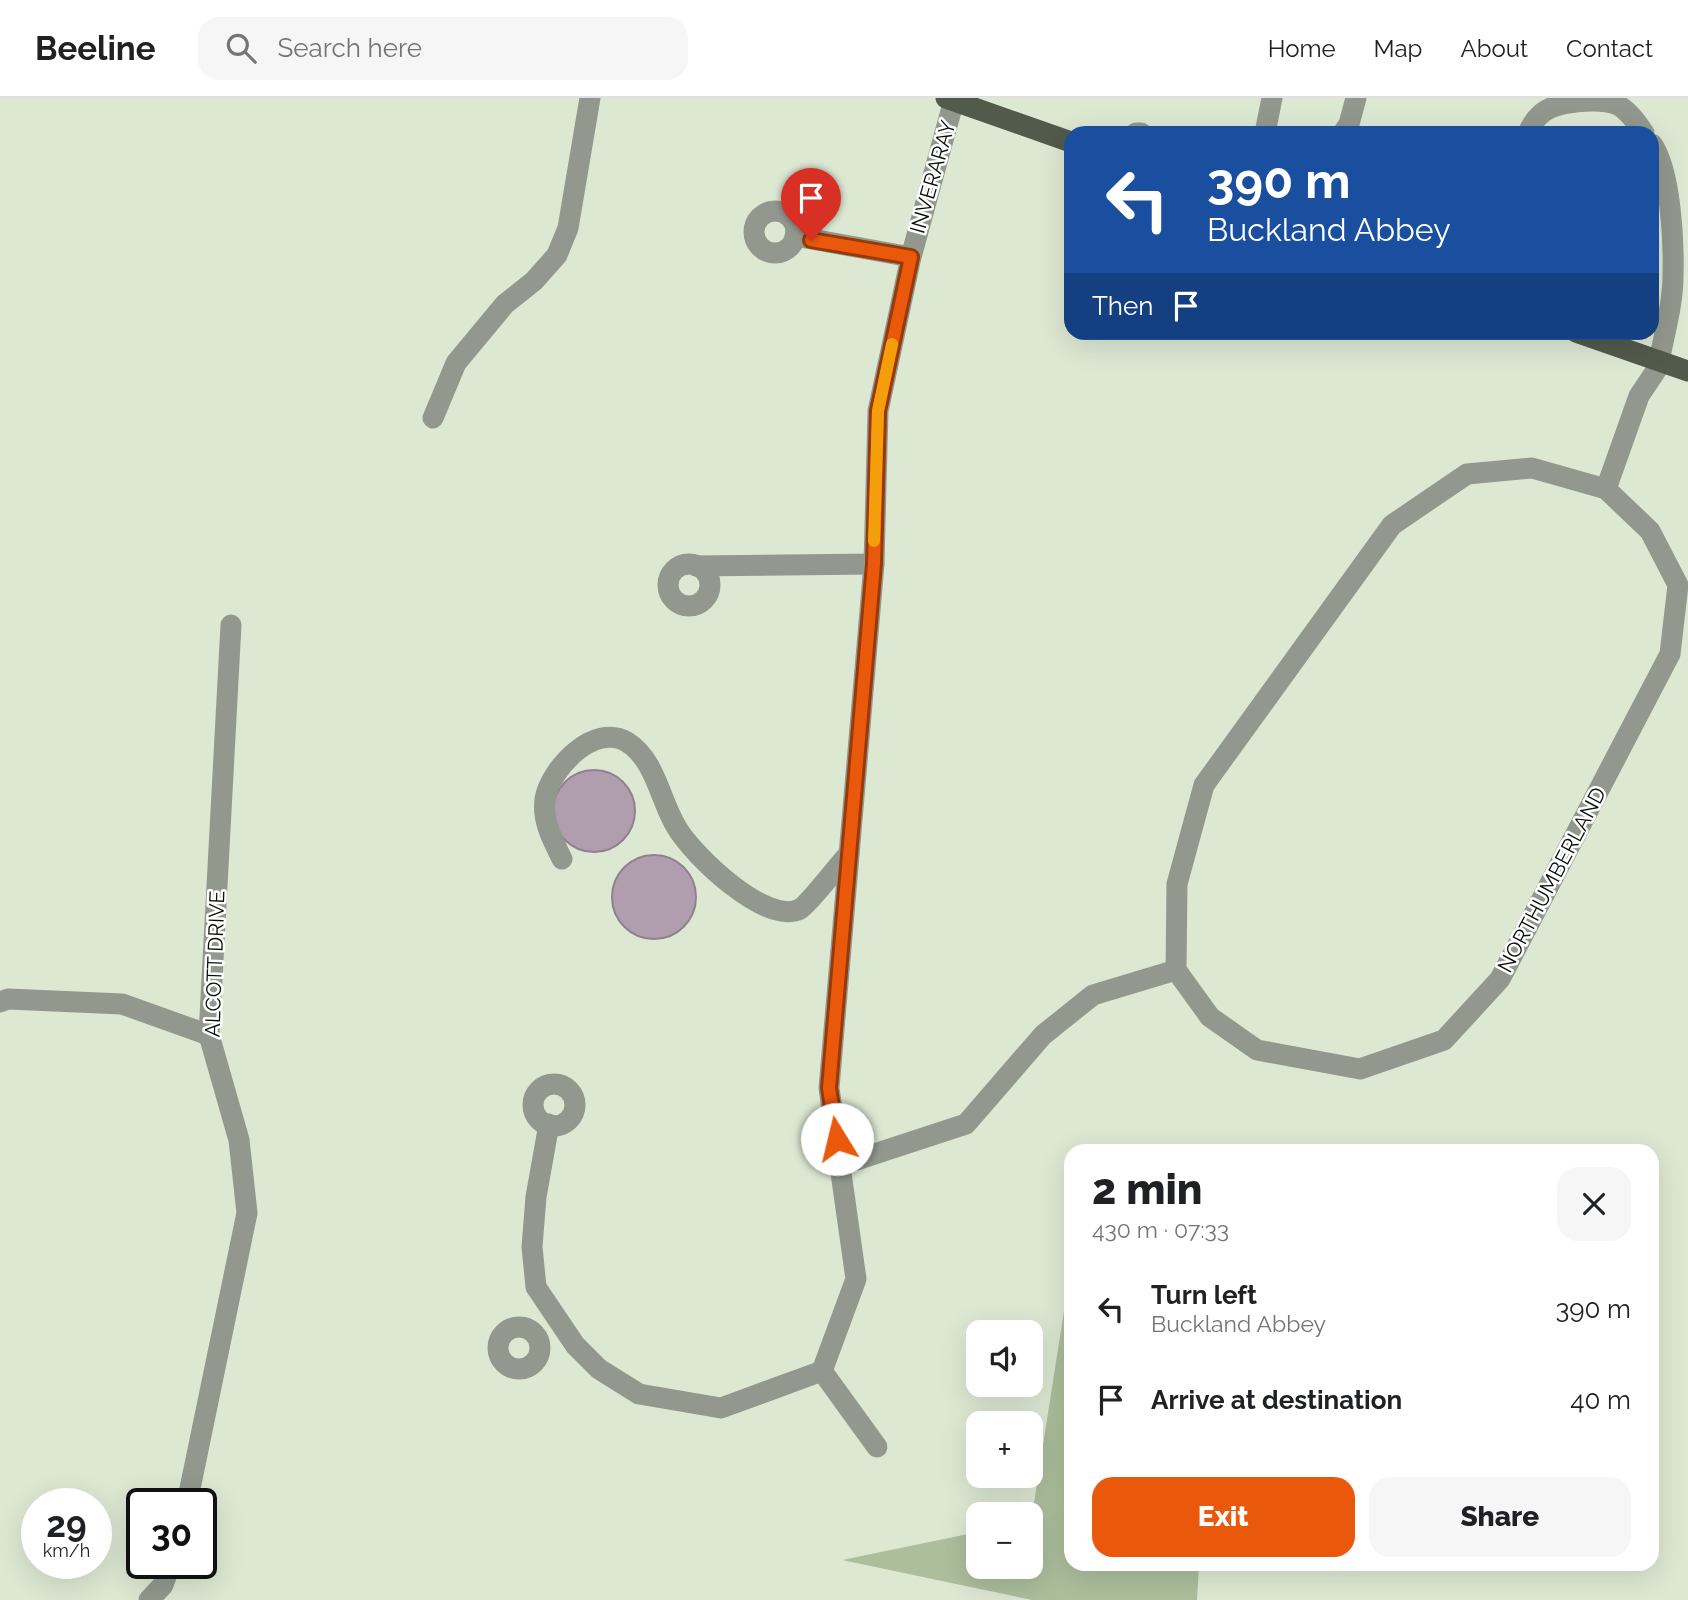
<!DOCTYPE html>
<html lang="en">
<head>
<meta charset="utf-8">
<style>
  body { margin:0; font-family:Raleway,sans-serif; background:#f6f6f6; color:#202124; height:100vh; display:flex; flex-direction:column; font-size:26px; white-space:nowrap }
  * { box-sizing:border-box; margin:0 }
  p { font-size:23px; color:#757577 }
  .icon { flex:none; width:38px; height:38px; fill:none; stroke:currentColor; stroke-width:2; stroke-linecap:round; stroke-linejoin:round }
  .map { position:relative; flex:1; overflow:hidden }
  .panel { position:absolute; left:1064px; top:1046px; width:595px; height:427px; display:flex; flex-direction:column; background:#fff; border-radius:21px; box-shadow:0 7px 28px #0002 }
  .panel>* { flex:none }
  .hud { position:absolute; left:1064px; top:28px; width:595px; height:214px; border-radius:21px; box-shadow:0 7px 28px #0002; background:#1a4fa0; color:#fff; overflow:hidden }
  .fabs { position:absolute; left:966px; top:1222px; display:grid; gap:14px }
  .fabs a { display:grid; place-items:center; width:77px; height:77px; border-radius:14px; background:#fff; box-shadow:0 7px 28px #0002; font-size:35px }
  .speed { position:absolute; left:21px; top:1390px; display:flex; gap:14px; font-size:35px; font-weight:700; text-align:center }
  .speed>* { display:grid; place-content:center; width:91px; height:91px; border-radius:50%; background:#fff; box-shadow:0 7px 28px #0002; line-height:1 }
  .speed small { font-size:18px; font-weight:400 }
  .speed .limit { border:4px solid #111; border-radius:10px; background:#fff; color:#111 }
  .pin { position:absolute; display:grid; place-items:center; width:60px; height:60px; color:#fff; margin:-72px -30px; border-radius:50% 50% 50% 0; rotate:-45deg; box-shadow:0 0 7px #0007 }
  .pin .icon { rotate:45deg }
  .me { position:absolute; width:77px; margin:-38px; rotate:351deg; stroke-linejoin:round; filter:drop-shadow(0 0 5px #0008) }
  .turn { display:flex; align-items:center; gap:24px; height:147px; padding:0 28px; font-size:32px }
  .turn .icon { width:91px; height:91px; stroke-width:2.5 }
  .turn b { display:block; font-size:49px; line-height:60px }
  .then { display:flex; align-items:center; height:66px; padding:0 28px; background:#0003; gap:14px; font-size:26px }
  .round { display:grid; place-items:center; flex:none; width:74px; height:74px; border-radius:21px; background:#f6f6f6 }
  .head { display:flex; align-items:center; justify-content:space-between; height:119px; padding:0 28px }
  h1 { font-size:42px; font-weight:800; line-height:52px }
  .primary-button { display:flex; gap:14px; margin-top:auto; padding:14px 28px }
  .primary-button a { flex:1; height:80px; border-radius:21px; background:#ea580c; color:#fff; font-size:28px; font-weight:800; line-height:80px; text-align:center }
  .primary-button a+a { background:#f6f6f6; color:#202124 }
  ul { padding:0; list-style:none }
  li { display:flex; align-items:center; gap:21px; height:91px; padding:0 28px }
  li div { flex:1 }
  li b { display:block; font-size:26px }
  li em { font-style:normal }
  header { display:flex; align-items:center; gap:42px; box-sizing:border-box; height:98px; padding:0 35px; background:#fff; border-bottom:2px solid #e0e0e0 }
  header strong { font-size:33px }
  nav { display:flex; gap:38px; margin-inline-start:auto; font-size:24px }
  .search { width:490px; height:63px; background:#f6f6f6; display:flex; align-items:center; gap:18px; box-sizing:border-box; padding:0 24px; border-radius:21px; color:#757577; font-size:26px }
  .map>svg:first-child { display:block }
</style>
</head>
<body>
<header>
<strong>Beeline</strong>
<div class="search"><svg class="icon" aria-label="search" viewBox="0 0 24 24"><circle cx="10" cy="10" r="6"/><path d="M15 15l6 6"/></svg>Search here</div>
<nav><a>Home</a><a>Map</a><a>About</a><a>Contact</a></nav>
</header>
<div class="map">
<svg width="1688" height="1502" viewBox="0 0 1688 1502">
  <rect width="100%" height="100%" fill="#dde8d3"/>
  <polygon fill="#acbe9c" points="1071,1168 1071,1466 1199,1467 1197,1502 1032,1502 842,1462 978,1434 978,1468 1031,1468 1031,1424"/>
  <g fill="#b09eae" stroke="#918090" stroke-width="2">
    <circle cx="594" cy="713" r="41"/>
    <circle cx="654" cy="799" r="42"/>
  </g>
  <g fill="none" stroke-linecap="round" stroke-linejoin="round">
    <g stroke="#93988f" stroke-width="21">
      <polyline points="1136,35 1141,35"/>
      <polyline points="1265,35 1272,0"/>
      <polyline points="1343,35 1349,26 1356,0"/>
      <path d="M1528,35C1531,28 1534,22 1540,17C1555,2 1600,0 1618,7C1629,13 1637,25 1644,35"/>
      <path d="M1652,46C1671,74 1674,144 1673,178C1673,207 1664,236 1659,264"/>
      <circle cx="775" cy="134" r="21"/>
      <polyline points="795,138 911,159"/>
      <polyline points="433,320 456,265 505,206 534,183 557,157 568,130 590,0"/>
      <polygon points="1532,370 1606,391 1650,433 1678,487 1670,556 1500,881 1444,942 1360,971 1257,952 1210,919 1176,872 1177,786 1204,687 1392,427 1467,376"/>
      <polyline points="1606,391 1639,298 1661,265"/>
      <circle cx="689" cy="487" r="21"/>
      <polyline points="696,468 874,466"/>
      <path d="M562,761C553,742 542,724 545,701C550,671 594,624 627,644C656,662 660,703 677,730C693,757 766,828 800,811C809,806 839,766 849,756"/>
      <polyline points="0,904 8,901 122,906 209,937"/>
      <circle cx="554" cy="1007" r="21"/>
      <polyline points="549,1026 536,1099 532,1149 536,1189 575,1247 599,1271 639,1296 721,1310 822,1273 856,1181 829,990 874,466 878,313 911,159 954,2"/>
      <polyline points="841,1067 966,1026 1043,937 1093,897 1176,872"/>
      <circle cx="519" cy="1250" r="21"/>
      <polyline points="822,1273 877,1349"/>
      <polyline points="187,1405 247,1115 239,1042 209,937 231,527"/>
      <polyline points="149,1502 163,1487 171,1465"/>
    </g>
    <g stroke="#525a4b" stroke-width="21">
      <polyline points="946,0 1071,44"/>
      <polyline points="1576,234 1688,273"/>
    </g>
  </g>
  <g fill="none" stroke-linecap="round" stroke-linejoin="round">
    <g stroke="#983908" stroke-width="18">
      <polyline id="route" points="811,142 911,159 878,313 874,466 829,990 837,1041"/>
    </g>
    <use href="#route" stroke="#ea580c" stroke-width="12"/>
    <polyline stroke="#f59e0b" stroke-width="12" points="874,443 878,313 892,246"/>
  </g>
  <g text-anchor="middle" stroke-width="5" stroke-linejoin="round" paint-order="stroke">
    <g font-size="21" fill="#090d07" stroke="#fff">
      <text transform="translate(933 79) rotate(-74)" y="7">INVERARAY</text>
      <text transform="translate(1552 782) rotate(-62)" y="7">NORTHUMBERLAND</text>
      <text transform="translate(215 866) rotate(-88)" y="7">ALCOTT DRIVE</text>
    </g>
  </g>
</svg>
<div class="fabs">
<a><svg class="icon" aria-label="sound" viewBox="0 0 24 24"><path d="M4 9h4l5-4v14l-5-4H4zM17 9q2 3 0 6"/></svg></a>
<a>+</a>
<a>−</a>
</div>
<div class="speed"><div>29<small>km/h</small></div><div class="limit">30</div></div>
<div class="pin" style="left:811px;top:142px;background:#d93025"><svg class="icon" aria-label="arrive" viewBox="0 0 24 24"><path d="M6 21V4h12l-3 4 3 4H6"/></svg></div>
<svg class="me" style="left:837px;top:1041px" viewBox="-20 -20 40 40"><circle r="19" fill="#fff"/><path d="M0-13L10 11 0 6-10 11z" fill="#ea580c"/></svg>
<div class="hud">
<div class="turn"><svg class="icon" aria-label="left" viewBox="0 0 24 24"><path d="M17 20v-9H6M10 6l-5 5 5 5"/></svg><div><b>390 m</b>Buckland Abbey</div></div>
<div class="then">Then<svg class="icon" aria-label="arrive" viewBox="0 0 24 24"><path d="M6 21V4h12l-3 4 3 4H6"/></svg></div>
</div>
<section class="panel">
<div class="head"><div><h1>2 min</h1><p>430 m · 07:33</p></div><a class="round"><svg class="icon" aria-label="close" viewBox="0 0 24 24"><path d="M6 6l12 12M18 6L6 18"/></svg></a></div>
<ul>
<li><svg class="icon" aria-label="left" viewBox="0 0 24 24"><path d="M17 20v-9H6M10 6l-5 5 5 5"/></svg><div><b>Turn left</b><p>Buckland Abbey</p></div><em>390 m</em></li>
<li><svg class="icon" aria-label="arrive" viewBox="0 0 24 24"><path d="M6 21V4h12l-3 4 3 4H6"/></svg><div><b>Arrive at destination</b></div><em>40 m</em></li>
</ul>
<div class="primary-button"><a>Exit</a><a>Share</a></div>
</section>
</div>
</body>
</html>
